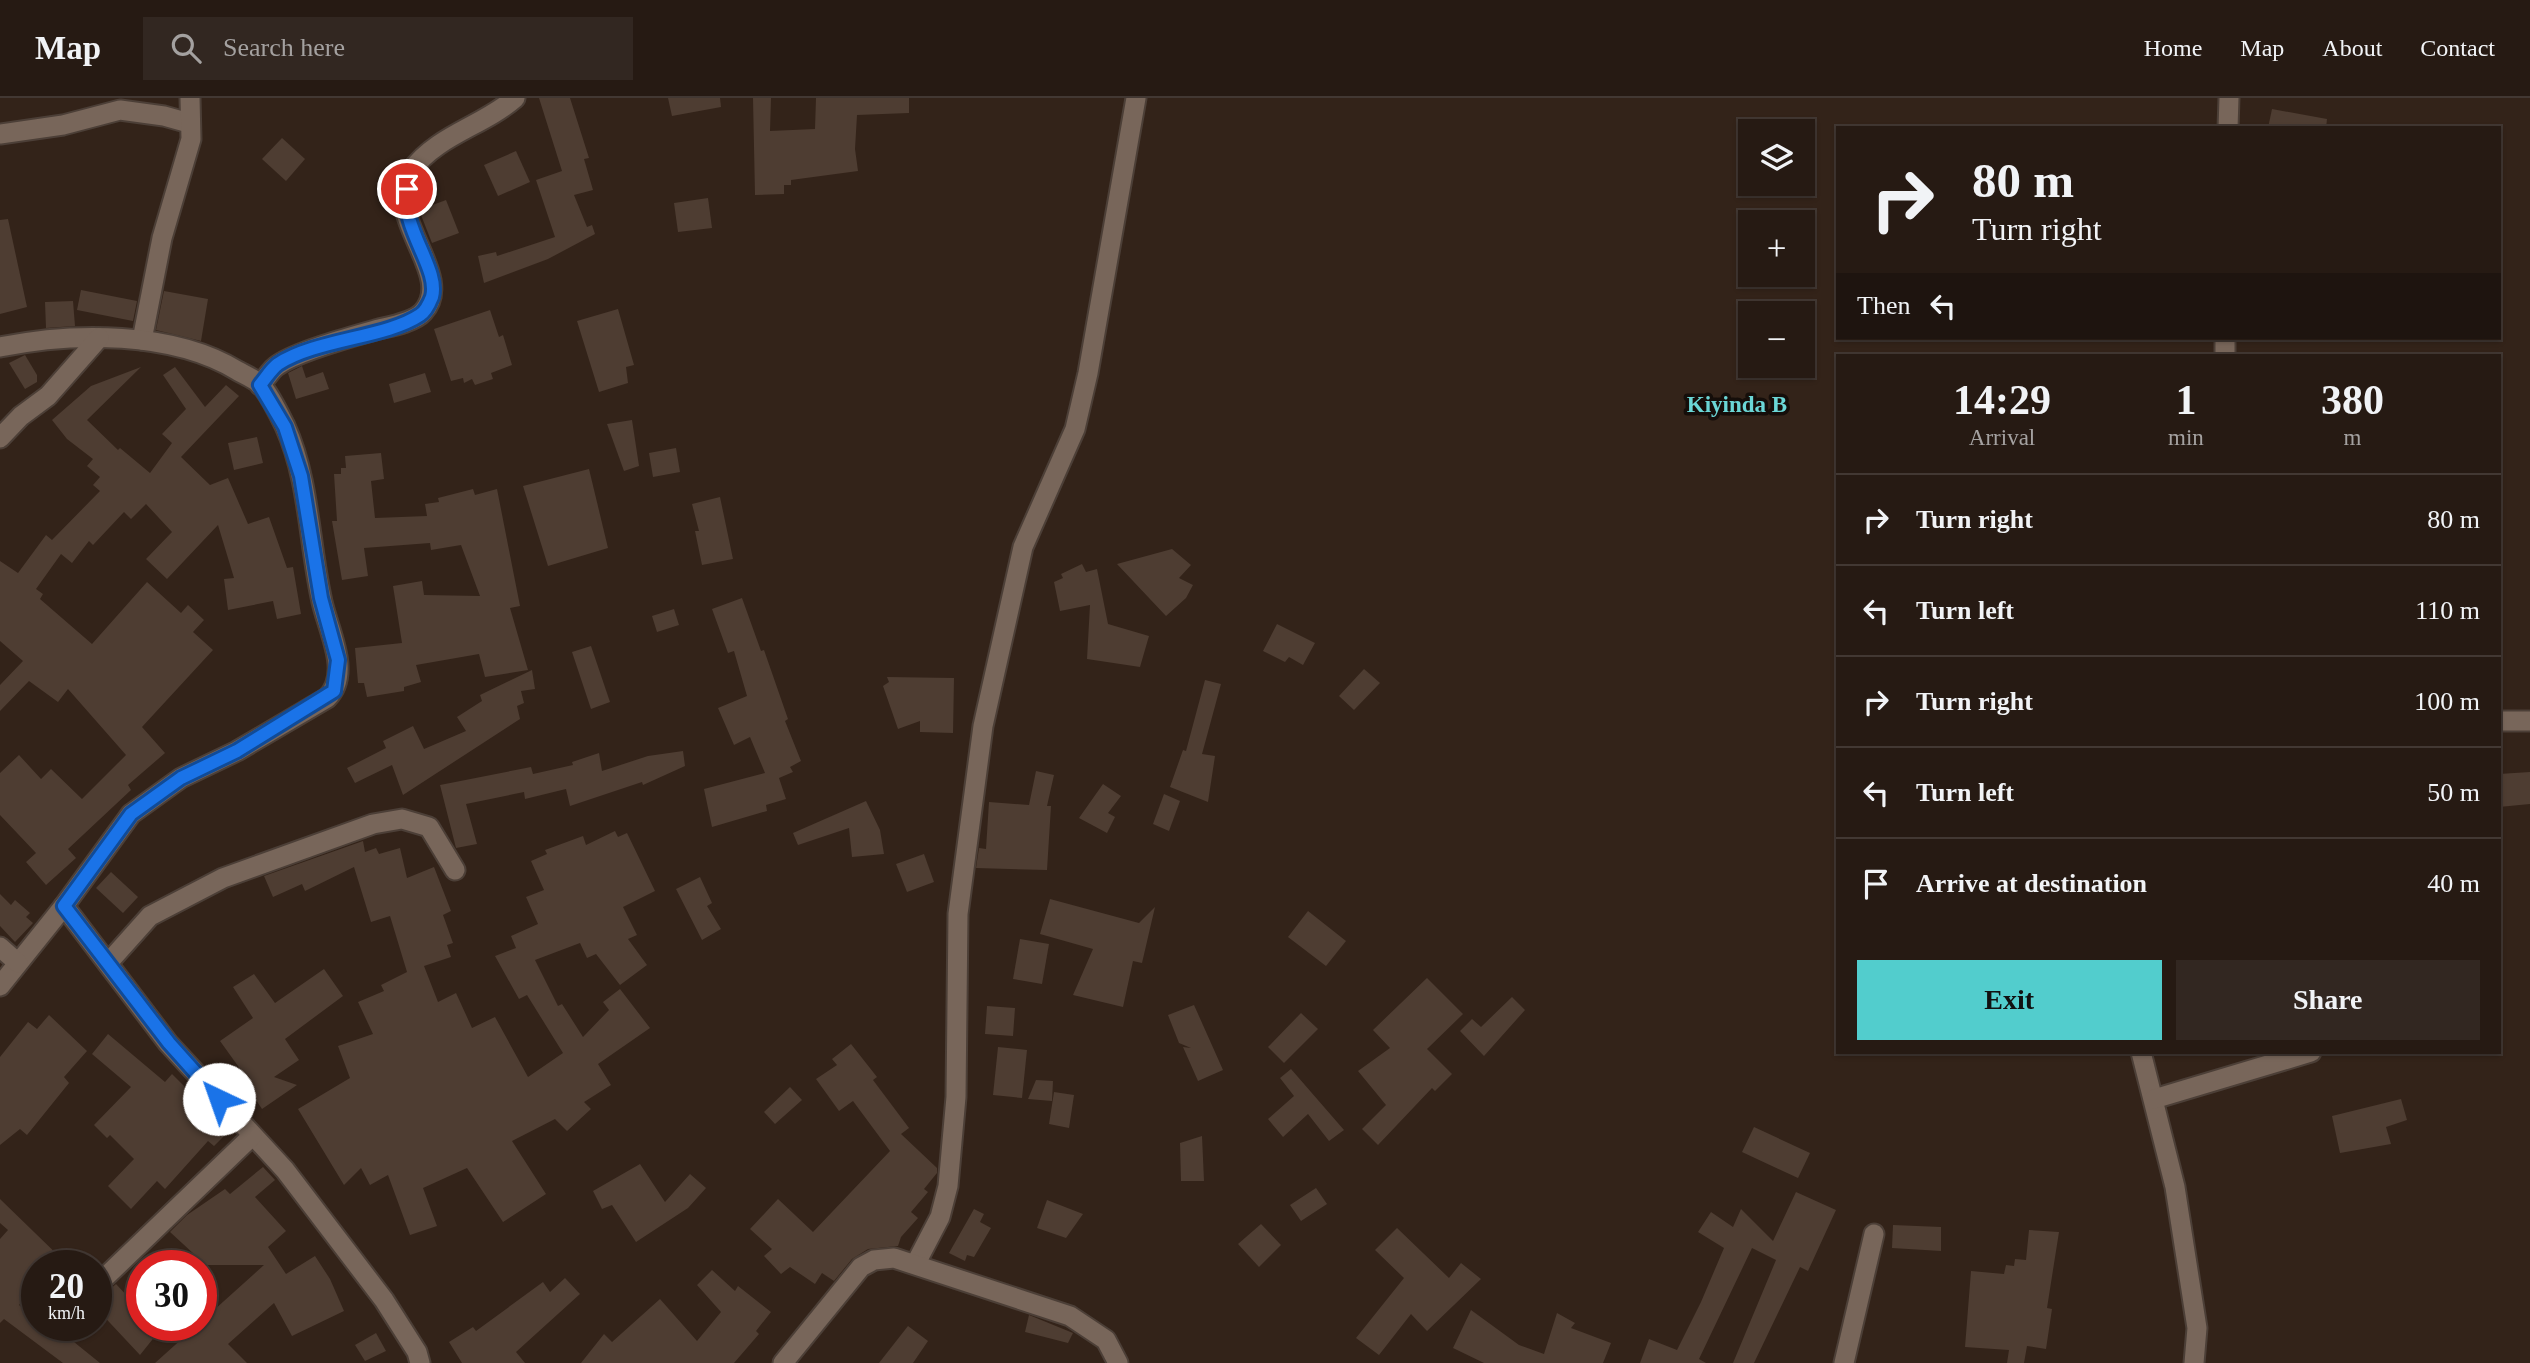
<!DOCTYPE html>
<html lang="en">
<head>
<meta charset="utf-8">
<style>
  body { margin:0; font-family:"Times New Roman",serif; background:#322721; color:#f1f3f6; height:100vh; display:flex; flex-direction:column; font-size:26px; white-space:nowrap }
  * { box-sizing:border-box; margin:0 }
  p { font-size:23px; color:#a4a1a0 }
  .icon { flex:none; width:38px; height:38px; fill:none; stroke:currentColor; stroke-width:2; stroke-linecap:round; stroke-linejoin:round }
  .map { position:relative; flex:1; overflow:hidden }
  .sheet { position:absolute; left:1836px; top:256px; width:665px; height:700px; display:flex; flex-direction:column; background:#261a13; border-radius:0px; box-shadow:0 2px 5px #0004,0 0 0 2px #423833 }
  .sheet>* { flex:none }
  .guide { position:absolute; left:1836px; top:28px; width:665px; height:214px; border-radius:0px; box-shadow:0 2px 5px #0004,0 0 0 2px #423833; background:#261a13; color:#f1f3f6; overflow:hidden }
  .controls { position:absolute; left:1738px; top:21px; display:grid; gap:14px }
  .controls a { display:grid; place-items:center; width:77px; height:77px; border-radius:0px; background:#261a13; box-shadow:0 2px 5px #0004,0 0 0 2px #423833; font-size:35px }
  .speed { position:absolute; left:21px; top:1152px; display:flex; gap:14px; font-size:35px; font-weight:700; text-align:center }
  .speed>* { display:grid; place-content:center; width:91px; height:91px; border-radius:50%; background:#261a13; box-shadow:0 2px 5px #0004,0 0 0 2px #423833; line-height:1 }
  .speed small { font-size:18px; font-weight:400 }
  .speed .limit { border:10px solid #d22; background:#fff; color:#111 }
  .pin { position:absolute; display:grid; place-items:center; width:60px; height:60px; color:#fff; margin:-30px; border:4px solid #fff; border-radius:50%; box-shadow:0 2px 7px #0007 }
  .me { position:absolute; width:77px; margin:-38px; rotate:318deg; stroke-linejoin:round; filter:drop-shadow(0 0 5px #0008) }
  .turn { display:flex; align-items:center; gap:24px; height:147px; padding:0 21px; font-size:32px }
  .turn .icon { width:91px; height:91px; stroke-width:2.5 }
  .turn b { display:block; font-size:49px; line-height:60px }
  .then { display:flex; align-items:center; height:66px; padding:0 21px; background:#0003; gap:14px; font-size:26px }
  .eta { display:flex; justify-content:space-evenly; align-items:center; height:119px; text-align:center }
  .eta b { font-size:42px; font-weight:700; line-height:49px }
  .cta { display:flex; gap:14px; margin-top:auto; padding:14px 21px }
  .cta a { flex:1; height:80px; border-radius:0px; background:#52cdcd; color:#111; font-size:28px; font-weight:700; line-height:80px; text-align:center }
  .cta a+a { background:#322721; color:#f1f3f6 }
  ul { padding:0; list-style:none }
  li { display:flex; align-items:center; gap:21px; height:91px; padding:0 21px; border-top:2px solid #423833 }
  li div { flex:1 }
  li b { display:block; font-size:26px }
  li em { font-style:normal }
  header { display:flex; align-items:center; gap:42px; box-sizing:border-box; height:98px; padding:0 35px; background:#261a13; border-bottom:2px solid #423833 }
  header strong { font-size:33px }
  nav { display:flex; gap:38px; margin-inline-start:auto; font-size:24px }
  .search { width:490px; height:63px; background:#322721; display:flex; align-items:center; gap:18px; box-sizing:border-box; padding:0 24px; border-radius:0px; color:#a4a1a0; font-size:26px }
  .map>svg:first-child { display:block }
</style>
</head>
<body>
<header>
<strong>Map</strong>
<div class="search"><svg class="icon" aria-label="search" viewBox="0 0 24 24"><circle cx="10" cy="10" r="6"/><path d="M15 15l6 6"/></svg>Search here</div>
<nav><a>Home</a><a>Map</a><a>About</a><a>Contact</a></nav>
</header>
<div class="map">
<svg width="2530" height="1265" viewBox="0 0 2530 1265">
  <rect width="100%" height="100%" fill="#332319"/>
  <g fill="#4e3d32">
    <polygon points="539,0 570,0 589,60 584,61 593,92 574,97 587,129 592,127 595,136 548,161 484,185 478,158 496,154 497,158 555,139 536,82 562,73"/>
    <polygon points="668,0 720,0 721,9 672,18"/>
    <polygon points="753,0 771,0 770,33 815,31 816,0 909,0 909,15 857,17 855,51 858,73 791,82 791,87 784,87 784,96 755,97"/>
    <polygon points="2272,11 2327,21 2326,30 2268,30"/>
    <polygon points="282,40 305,61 286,83 262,61"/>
    <polygon points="516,53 530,84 498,98 484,67"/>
    <polygon points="708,100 712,130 678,134 674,105"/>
    <polygon points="446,102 459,135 432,145 419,112"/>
    <polygon points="8,121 27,209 0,216 0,122"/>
    <polygon points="81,192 137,203 133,223 77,212"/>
    <polygon points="164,193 208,201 201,243 156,232"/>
    <polygon points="73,203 75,228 46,230 45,204"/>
    <polygon points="618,211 634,267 626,269 628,285 599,294 577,223"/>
    <polygon points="490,212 499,239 503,237 512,267 491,275 493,281 475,287 472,281 464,285 463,280 451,283 434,231"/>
    <polygon points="25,257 37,277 37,284 25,291 9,265"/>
    <polygon points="302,268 306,280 323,274 329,291 296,301 288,275"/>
    <polygon points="141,269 87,322 118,352 120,350 150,375 172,345 162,336 186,311 163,277 175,269 205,309 226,287 239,298 181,359 210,387 228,380 248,426 269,419 287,470 293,469 301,516 277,521 273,503 228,512 224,481 234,480 218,427 167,481 146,461 172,434 146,406 131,421 124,414 93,447 89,443 72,465 61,456 36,491 43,496 40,501 92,546 147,484 181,515 188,507 204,522 193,534 213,552 142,629 165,655 128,687 131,692 68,751 76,760 46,787 26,764 36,755 0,717 0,675 19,657 41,681 51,671 82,701 126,657 68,591 58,604 29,583 0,613 0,587 23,563 0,543 0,463 18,475 46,437 52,442 100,393 93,387 100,379 87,368 93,361 67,341 52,322 91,288"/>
    <polygon points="425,275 431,294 394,305 389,286"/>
    <polygon points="632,322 639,368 624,373 607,326"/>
    <polygon points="257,339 263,365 234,372 228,345"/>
    <polygon points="676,350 680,374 653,379 649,355"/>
    <polygon points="381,355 384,381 371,383 375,420 427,418 425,406 439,404 438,400 473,391 475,397 497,391 520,508 510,510 528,572 485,579 479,556 416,567 421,584 404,589 404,593 367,599 364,585 358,585 355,550 402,545 393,488 422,483 424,497 480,498 461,447 431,452 430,445 364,450 368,478 342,482 332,423 337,423 334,376 341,376 341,370 346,370 345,358"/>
    <polygon points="589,371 608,450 548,468 523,388"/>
    <polygon points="720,399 733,461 702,467 695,433 699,433 692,406"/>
    <polygon points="1172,451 1191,467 1179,480 1193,487 1186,500 1166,518 1117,466"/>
    <polygon points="1082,466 1086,474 1097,471 1108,526 1149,538 1140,569 1087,561 1090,507 1060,513 1054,484 1063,480 1061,476"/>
    <polygon points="742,500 761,553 764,552 788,621 785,623 801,663 790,669 793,674 779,680 786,701 766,707 767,713 712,729 704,691 765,675 750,639 734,647 718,610 747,598 734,553 728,555 712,511"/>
    <polygon points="674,511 679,527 657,534 652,518"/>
    <polygon points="1277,526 1315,545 1303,567 1289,559 1285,564 1263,553"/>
    <polygon points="591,548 610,604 591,611 572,554"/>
    <polygon points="1364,571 1380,585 1354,612 1339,598"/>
    <polygon points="532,572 535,591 521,593 524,605 517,608 520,621 403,697 392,667 355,685 347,670 386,650 383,643 413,628 424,651 466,633 457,619 482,603 480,597"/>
    <polygon points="887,579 954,580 953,635 920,634 920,623 898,631 883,588 889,584"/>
    <polygon points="1205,582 1221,586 1202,656 1215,658 1208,704 1170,689 1183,652 1186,653"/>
    <polygon points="683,653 685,668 643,687 642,684 570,708 566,691 525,701 524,694 466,706 477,746 456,750 440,687 531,669 533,676 573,667 572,664 599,655 602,673 648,658"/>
    <polygon points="1036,673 1054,677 1047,708 1051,708 1047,772 976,770 979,750 986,751 989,704 1029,707"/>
    <polygon points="2530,674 2530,706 2499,709 2499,676"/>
    <polygon points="1103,686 1121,698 1108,715 1115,719 1107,735 1079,720"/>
    <polygon points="1164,696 1180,703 1169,733 1153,726"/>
    <polygon points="866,703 880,732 884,756 852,759 849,730 798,747 793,735"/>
    <polygon points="615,733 618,739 627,735 655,793 623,809 637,837 628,841 647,867 620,887 596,856 587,860 580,845 535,862 558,908 562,906 583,939 609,912 603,904 620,891 650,930 598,966 611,987 584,1004 591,1011 567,1033 555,1021 512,1043 546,1096 503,1124 467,1070 423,1090 437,1128 410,1137 388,1077 370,1087 361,1070 344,1087 298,1011 350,980 338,948 373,936 358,904 384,893 381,887 407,874 390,818 371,824 354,769 305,793 302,786 273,799 264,778 363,743 365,754 376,750 379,756 400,750 407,780 434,769 451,813 443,817 453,845 447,847 451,859 424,868 438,904 456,895 472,930 495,919 528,979 563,955 527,897 519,901 495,858 516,850 511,838 538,826 526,799 544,792 531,763 547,756 545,752 583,738 586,747"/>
    <polygon points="924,756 934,784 907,794 896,766"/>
    <polygon points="111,774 138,799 123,815 96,790"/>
    <polygon points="700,779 712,805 707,808 721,831 702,842 676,791"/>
    <polygon points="0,796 11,807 15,802 30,815 26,819 33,825 15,844 0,828"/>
    <polygon points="1050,801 1139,825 1155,809 1142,865 1133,863 1123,909 1073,897 1093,851 1040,836"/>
    <polygon points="1308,813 1346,843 1326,868 1288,839"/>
    <polygon points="1020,841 1049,846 1042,886 1013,881"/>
    <polygon points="324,871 343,898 285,941 299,962 274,979 297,987 262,1011 252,996 256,993 220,943 253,920 233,889 254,876 275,905"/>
    <polygon points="1427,880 1463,916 1427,951 1452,976 1435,993 1432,990 1378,1047 1362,1031 1386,1007 1358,973 1390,950 1373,932"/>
    <polygon points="1512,899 1525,912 1484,958 1460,933 1472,921 1481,929"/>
    <polygon points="1194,907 1223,972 1198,983 1183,949 1191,950 1179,945 1168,917"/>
    <polygon points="987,908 1015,910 1013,938 985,936"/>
    <polygon points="1301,915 1318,931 1284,965 1268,949"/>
    <polygon points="49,917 87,953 64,979 69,985 27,1037 20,1031 0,1047 0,959 28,924 37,931"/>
    <polygon points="108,936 165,984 172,976 229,1033 214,1048 208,1043 165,1091 157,1083 131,1111 108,1088 134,1061 110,1037 107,1040 94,1027 131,989 92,956"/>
    <polygon points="851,946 877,979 873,982 909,1030 901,1036 937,1070 937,1075 924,1091 928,1094 911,1114 918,1120 901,1139 898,1148 868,1151 852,1161 834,1183 822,1175 815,1186 790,1169 781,1176 764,1158 772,1151 750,1131 778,1101 813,1134 890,1053 853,1003 839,1013 816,981 837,967 832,961"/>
    <polygon points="998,949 1027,952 1022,1000 993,997"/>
    <polygon points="1291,971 1344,1032 1329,1043 1308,1016 1283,1039 1268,1021 1294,998 1280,980"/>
    <polygon points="1036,982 1053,983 1052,1003 1028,1001"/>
    <polygon points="790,989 802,1002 775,1026 764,1014"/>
    <polygon points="1054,994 1074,997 1069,1030 1049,1026"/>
    <polygon points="2401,1001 2407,1022 2386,1029 2391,1046 2340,1055 2332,1018"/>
    <polygon points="1754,1029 1810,1055 1798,1080 1742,1054"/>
    <polygon points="1202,1038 1204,1083 1181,1083 1180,1045"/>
    <polygon points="640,1066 665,1104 690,1076 706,1090 688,1110 636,1144 612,1107 602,1111 593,1093"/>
    <polygon points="263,1069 275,1082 255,1099 286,1133 268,1149 286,1176 315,1158 330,1181 344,1213 292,1238 274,1205 228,1246 247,1265 155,1265 264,1167 187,1167 195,1157 170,1134 187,1117 225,1091 230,1096"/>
    <polygon points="1316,1090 1327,1106 1301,1123 1290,1107"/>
    <polygon points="1796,1094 1836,1112 1808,1173 1800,1169 1754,1265 1733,1265 1776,1162 1752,1150 1699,1261 1706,1265 1640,1265 1649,1241 1677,1252 1701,1204 1724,1150 1698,1134 1711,1114 1733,1129 1741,1111 1773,1143"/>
    <polygon points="0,1101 68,1167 37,1167 37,1185 19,1207 37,1221 37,1227 94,1227 74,1244 100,1265 63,1265 4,1221 0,1225 0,1141 8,1132 0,1125"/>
    <polygon points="1047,1102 1083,1116 1066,1140 1037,1130"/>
    <polygon points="974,1111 984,1116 980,1124 991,1130 974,1159 967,1157 965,1163 949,1155"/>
    <polygon points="1261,1126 1281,1147 1259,1169 1238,1146"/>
    <polygon points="1893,1127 1941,1129 1941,1153 1892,1150"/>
    <polygon points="1397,1130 1449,1180 1461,1165 1481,1181 1427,1233 1411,1216 1379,1257 1356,1240 1404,1180 1375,1152"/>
    <polygon points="2029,1132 2059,1134 2047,1210 2052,1211 2046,1251 2027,1248 2024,1265 2007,1265 2009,1252 1965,1249 1971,1173 2004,1176 2006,1167 2014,1168 2015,1161 2026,1162"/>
    <polygon points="712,1172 735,1193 738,1188 771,1214 756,1233 759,1236 734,1265 581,1265 604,1236 612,1244 660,1201 697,1243 721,1214 697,1187"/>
    <polygon points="565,1180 580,1196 516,1254 525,1265 462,1265 449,1244 473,1229 476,1233 543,1184 550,1194"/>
    <polygon points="116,1186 142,1214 142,1227 164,1227 140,1257 96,1210 96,1204"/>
    <polygon points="1471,1212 1519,1247 1544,1256 1557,1215 1575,1225 1571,1230 1611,1245 1603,1265 1484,1265 1453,1250"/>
    <polygon points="1029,1217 1073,1235 1068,1245 1025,1234"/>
    <polygon points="908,1228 928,1243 913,1265 879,1265"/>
    <polygon points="376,1235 386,1253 365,1263 355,1247"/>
  </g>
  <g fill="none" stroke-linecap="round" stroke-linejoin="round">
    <g stroke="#4c3f37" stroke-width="23">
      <g id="minor">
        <polyline points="2228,30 2229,0"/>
        <polyline points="0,36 63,27 120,12 164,18 189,25"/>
        <polyline points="142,242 162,140 191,41 190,0"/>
        <path d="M0,249C73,234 173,233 238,273C245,277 255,281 261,287C270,297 279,316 285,328C309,381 309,443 321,499C326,529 353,574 327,600L237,653L181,680L131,716L64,808L0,888"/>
        <polyline points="2225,257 2225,240"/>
        <path d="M260,287C266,281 271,271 278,267C298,253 354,238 379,231C392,228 414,224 423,214C457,177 380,118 411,73C437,37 483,28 515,0"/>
        <polyline points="0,340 21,318 48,298 99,240"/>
        <polyline points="2499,623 2530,623"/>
        <polyline points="64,808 168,945 285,1072 384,1202 417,1254 420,1265"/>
        <polyline points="0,849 18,865"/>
        <polyline points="108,865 150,818 223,780 373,726 402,721 429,729 455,772"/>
        <polyline points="2141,954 2175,1089 2197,1230 2194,1265"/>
        <polyline points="2154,1001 2311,954"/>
        <polyline points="916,1165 940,1119 948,1088 956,999 958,816 983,628 1023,449 1075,331 1088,275 1136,0"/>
        <polyline points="96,1188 252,1038"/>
        <polyline points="783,1265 861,1169 874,1162 894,1160 1070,1218 1106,1242 1118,1265"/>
        <polyline points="1844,1265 1874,1136"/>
      </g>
    </g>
    <use href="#minor" stroke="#78665a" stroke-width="19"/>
  </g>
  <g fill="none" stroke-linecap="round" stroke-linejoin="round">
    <g stroke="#114b97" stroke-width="18">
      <path id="route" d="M219,1001L169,945L64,808L131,716L181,680L237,653L334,593L338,562L321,500L301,378L285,329L260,287C266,280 271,271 278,266C316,241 386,240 420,217C425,214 430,204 432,199C440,171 400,130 407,91"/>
    </g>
    <use href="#route" stroke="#1a73e8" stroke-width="12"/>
  </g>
  <g text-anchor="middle" stroke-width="7" stroke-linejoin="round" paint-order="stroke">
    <g font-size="23" font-weight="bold" fill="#6bd7d7" stroke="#150e0a">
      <text x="1737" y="314">Kiyinda B</text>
    </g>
  </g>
</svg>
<div class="controls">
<a><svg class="icon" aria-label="layers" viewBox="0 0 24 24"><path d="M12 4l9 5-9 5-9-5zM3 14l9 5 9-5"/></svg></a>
<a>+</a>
<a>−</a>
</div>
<div class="speed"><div>20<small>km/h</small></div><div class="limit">30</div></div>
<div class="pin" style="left:407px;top:91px;background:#d93025"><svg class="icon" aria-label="arrive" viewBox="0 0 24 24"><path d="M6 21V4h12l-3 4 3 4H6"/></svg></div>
<svg class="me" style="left:219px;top:1001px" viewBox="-20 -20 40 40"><circle r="19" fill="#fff"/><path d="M0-13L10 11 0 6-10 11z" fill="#1a73e8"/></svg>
<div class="guide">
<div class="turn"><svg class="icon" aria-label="right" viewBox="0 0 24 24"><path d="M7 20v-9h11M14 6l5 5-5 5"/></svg><div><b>80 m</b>Turn right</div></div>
<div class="then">Then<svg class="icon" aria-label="left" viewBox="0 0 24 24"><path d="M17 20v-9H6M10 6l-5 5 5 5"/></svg></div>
</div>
<section class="sheet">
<div class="eta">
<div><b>14:29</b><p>Arrival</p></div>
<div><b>1</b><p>min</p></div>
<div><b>380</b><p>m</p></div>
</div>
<ul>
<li><svg class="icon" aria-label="right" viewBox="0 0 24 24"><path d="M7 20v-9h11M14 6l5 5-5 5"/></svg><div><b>Turn right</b></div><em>80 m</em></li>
<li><svg class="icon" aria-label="left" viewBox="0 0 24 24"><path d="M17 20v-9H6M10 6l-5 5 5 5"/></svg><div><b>Turn left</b></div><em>110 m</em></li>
<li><svg class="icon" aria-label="right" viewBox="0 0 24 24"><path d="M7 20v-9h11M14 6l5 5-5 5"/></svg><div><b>Turn right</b></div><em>100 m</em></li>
<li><svg class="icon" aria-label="left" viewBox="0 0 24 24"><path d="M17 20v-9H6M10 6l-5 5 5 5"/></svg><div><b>Turn left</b></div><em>50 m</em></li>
<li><svg class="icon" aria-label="arrive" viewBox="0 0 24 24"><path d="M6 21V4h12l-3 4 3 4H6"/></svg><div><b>Arrive at destination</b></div><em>40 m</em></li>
</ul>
<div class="cta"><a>Exit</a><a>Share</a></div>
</section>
</div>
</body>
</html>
